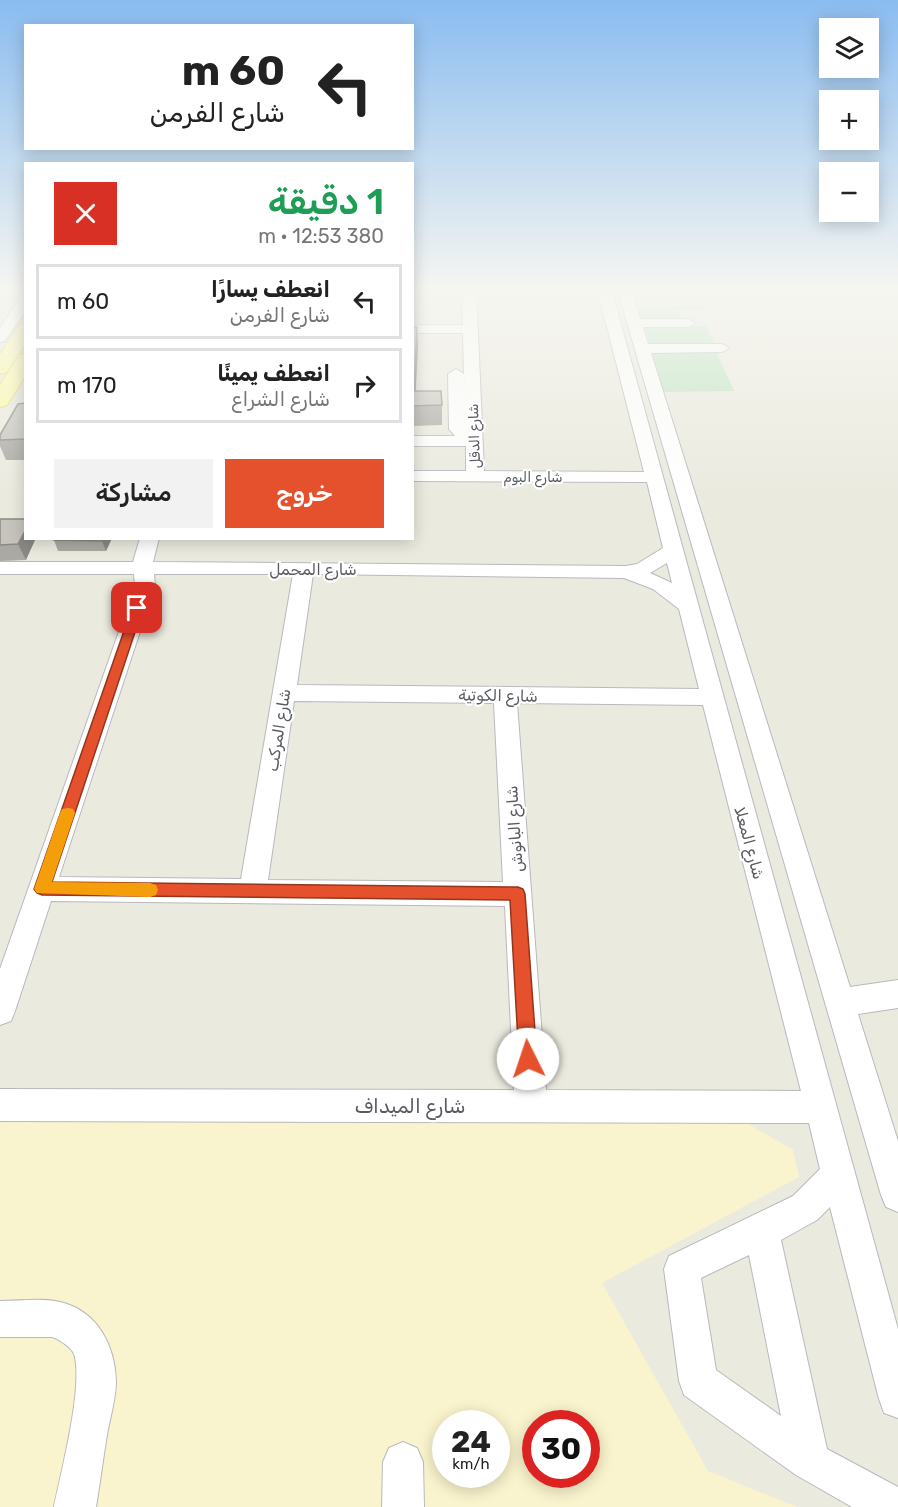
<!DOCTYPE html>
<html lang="ar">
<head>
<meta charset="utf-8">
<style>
  body { margin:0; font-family:Rubik,"Noto Naskh Arabic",sans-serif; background:#f2f2f2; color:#222; direction:rtl; height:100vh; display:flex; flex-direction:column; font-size:22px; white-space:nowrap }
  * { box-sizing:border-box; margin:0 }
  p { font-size:20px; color:#767676 }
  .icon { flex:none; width:33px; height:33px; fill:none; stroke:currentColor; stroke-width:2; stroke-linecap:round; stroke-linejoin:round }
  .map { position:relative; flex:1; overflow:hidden; direction:ltr }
  .drawer { position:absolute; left:24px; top:162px; width:390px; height:378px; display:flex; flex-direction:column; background:#fff; border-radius:0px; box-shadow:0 3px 15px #0003; direction:rtl }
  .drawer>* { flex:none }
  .banner { position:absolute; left:24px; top:24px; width:390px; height:126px; border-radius:0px; box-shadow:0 3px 15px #0003; direction:rtl; background:#fff; color:#222; overflow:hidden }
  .fabs { position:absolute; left:819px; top:18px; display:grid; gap:12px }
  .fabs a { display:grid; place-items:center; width:60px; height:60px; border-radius:0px; background:#fff; box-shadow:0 3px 15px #0003; font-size:30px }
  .speed { position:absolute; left:432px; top:1410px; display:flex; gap:12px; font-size:30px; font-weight:700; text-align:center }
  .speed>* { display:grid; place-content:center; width:78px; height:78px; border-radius:50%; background:#fff; box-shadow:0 3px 15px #0003; line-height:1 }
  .speed small { font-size:15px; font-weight:400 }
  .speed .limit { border:9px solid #d22; background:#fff; color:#111 }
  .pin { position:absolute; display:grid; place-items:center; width:51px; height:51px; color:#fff; margin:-26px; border-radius:12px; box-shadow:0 3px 9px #0006 }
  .me { position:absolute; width:66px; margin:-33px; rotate:356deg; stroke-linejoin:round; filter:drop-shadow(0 0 4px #0008) }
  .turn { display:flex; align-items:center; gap:21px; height:126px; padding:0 30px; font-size:27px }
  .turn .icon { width:78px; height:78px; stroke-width:2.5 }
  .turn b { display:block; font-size:42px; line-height:51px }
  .round { display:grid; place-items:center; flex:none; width:63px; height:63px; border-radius:0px; background:#f2f2f2 }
  .summary { display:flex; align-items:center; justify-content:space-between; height:102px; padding:0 30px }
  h1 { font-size:36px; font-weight:600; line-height:45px; color:#1e9e55 }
  .primary-button { display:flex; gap:12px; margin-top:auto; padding:12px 30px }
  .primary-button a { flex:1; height:69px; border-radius:0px; background:#e5512c; color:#fff; font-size:24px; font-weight:600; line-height:69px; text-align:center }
  .primary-button a+a { background:#f2f2f2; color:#222 }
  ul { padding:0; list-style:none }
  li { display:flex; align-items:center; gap:18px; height:75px; margin:0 12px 9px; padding:0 18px; border:3px solid #e0e0e0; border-radius:0px }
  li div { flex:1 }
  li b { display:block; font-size:22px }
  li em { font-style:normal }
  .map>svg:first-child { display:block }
</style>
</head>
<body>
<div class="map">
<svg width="898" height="1507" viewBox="0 0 898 1507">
  <rect width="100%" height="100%" fill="#ebeadf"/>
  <g fill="#bce3c1">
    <polygon points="703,305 705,310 678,310 682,322 642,322 637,306"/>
    <polygon points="644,326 707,326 715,346 650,346"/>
    <polygon points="649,351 716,351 734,391 663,392"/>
  </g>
  <path fill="#f9f4cd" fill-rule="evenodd" d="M13,1120L743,1121L793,1150L799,1177L602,1283L708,1471L797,1507H0V1123ZM446,1424H496V1474H446ZM536,1424H586V1474H536Z"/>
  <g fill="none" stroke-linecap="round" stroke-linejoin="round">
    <g stroke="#b7b9be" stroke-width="2">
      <g id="minor">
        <path d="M462,288H476L484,471L644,472L597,288H611L898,1329V1418L884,1413L879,1399L830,1207L817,1220L781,1240L827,1449L898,1487V1507H852L796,1475L684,1395L679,1381L664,1269L669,1256L793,1196L820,1169L809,1123L0,1121V1089L514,1090L505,906L51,901L15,1011L11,1021L0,1025V969L135,586L134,574H0V562H133L140,538H159L153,562L626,566L637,564L663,548L647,482L412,481V471H466V446H412V436H455L449,429L448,374L456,369L464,374L465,421L463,333H412V325H463ZM667,563L672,583L650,573ZM154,574H293L241,879L59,877L155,586ZM313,574L624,578L653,589L679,609L699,689L297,685ZM294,701L494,703L503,882L268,880ZM517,703L703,705L801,1091L546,1090ZM749,1255L781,1416L716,1370L701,1278Z"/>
        <polygon points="617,288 631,288 640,319 688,319 695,323 688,327 643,327 648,344 722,344 729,348 722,352 651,353 850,987 898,980 898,1008 858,1014 898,1141 898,1212 886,1207 881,1195"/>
        <polygon points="26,296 26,311 5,341 0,342 0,328 21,297"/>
        <path d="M0,1301C21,1301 44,1297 64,1303C98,1313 115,1346 116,1381C116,1398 110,1418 107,1435C103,1459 100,1483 96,1507H54C61,1472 84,1385 74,1354C71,1347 59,1339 52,1337H0Z"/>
        <polygon points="403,1442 417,1448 423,1462 424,1507 382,1507 383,1462 389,1448"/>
      </g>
    </g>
    <g stroke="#eed656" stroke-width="2">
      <g id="major">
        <polygon points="26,324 26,343 7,372 0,374 0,354 20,325"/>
        <polygon points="26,354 26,375 7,405 0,407 0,385 19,355"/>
      </g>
    </g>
    <use href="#minor" fill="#fff" fill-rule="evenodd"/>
    <use href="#major" fill="#fdfaa3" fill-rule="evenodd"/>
  </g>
  <g fill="#aaa9a3">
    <polygon points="412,327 418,346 415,391 442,405 442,425 412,426"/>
    <polygon points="26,403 26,460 6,460 0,446 0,435"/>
    <polygon points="0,519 26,519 26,560 0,561"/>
    <polygon points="55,538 112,538 106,551 58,551 54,540"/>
  </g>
  <g fill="#8b8984">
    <polygon points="417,327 418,346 415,406 414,391"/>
    <polygon points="26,529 26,538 36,538 26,560 18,544"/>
    <polygon points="103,538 112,538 106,551 102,541"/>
  </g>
  <g fill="#c6c4bd" stroke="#8b8984" stroke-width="1.5">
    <polygon points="412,327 417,327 414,391 441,391 442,405 412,406"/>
    <polygon points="26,403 26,439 0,440 0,435 18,404"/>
    <polygon points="0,519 26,519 26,529 18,544 0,545"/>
    <polygon points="55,538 103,538 102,541 54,540"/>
  </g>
  <linearGradient id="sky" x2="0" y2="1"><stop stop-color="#8abcf0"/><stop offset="0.58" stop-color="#f6f6f1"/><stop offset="1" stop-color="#f6f6f1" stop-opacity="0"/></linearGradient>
  <rect width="898" height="499" fill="url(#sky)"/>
  <polygon fill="#e5512c" stroke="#95351d" stroke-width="1.5" points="137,604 143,608 52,882 518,887 523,889 525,894 537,1059 535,1066 528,1068 522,1066 519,1059 510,900 42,895 37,893 34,889 132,608"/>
  <polygon fill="#f59e0b" points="68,808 73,809 75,813 52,882 150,883 156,885 158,890 156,895 150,897 37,893 34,889 60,813 62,809"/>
  <g text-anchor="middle" stroke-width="4.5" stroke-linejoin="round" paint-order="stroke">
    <g font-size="14" fill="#585b60" stroke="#fff">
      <text transform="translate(474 436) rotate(-92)" y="5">شارع الدقل</text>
      <text x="533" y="482">شارع البوم</text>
    </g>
    <g font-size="16" fill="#585b60" stroke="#fff">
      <text x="313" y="575">شارع المحمل</text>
      <text transform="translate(498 695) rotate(1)" y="6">شارع الكوتية</text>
      <text transform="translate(278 730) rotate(-81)" y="6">شارع المركب</text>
      <text transform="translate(514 829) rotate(-94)" y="6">شارع البانوش</text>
      <text transform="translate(750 843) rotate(75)" y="6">شارع المعلا</text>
    </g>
    <g font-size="20" fill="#585b60" stroke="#fff">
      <text x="410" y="1113">شارع الميداف</text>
    </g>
  </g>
</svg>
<div class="fabs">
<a><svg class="icon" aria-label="layers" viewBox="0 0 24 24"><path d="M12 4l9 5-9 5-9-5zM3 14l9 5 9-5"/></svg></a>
<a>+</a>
<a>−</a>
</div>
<div class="speed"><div>24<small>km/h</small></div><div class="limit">30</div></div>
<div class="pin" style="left:137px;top:608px;background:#d93025"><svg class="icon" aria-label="arrive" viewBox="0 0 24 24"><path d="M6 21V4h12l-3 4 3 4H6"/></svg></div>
<svg class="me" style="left:528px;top:1059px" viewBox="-20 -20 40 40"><circle r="19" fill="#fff"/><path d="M0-13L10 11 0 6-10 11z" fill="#e5512c"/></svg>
<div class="banner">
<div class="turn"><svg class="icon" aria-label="left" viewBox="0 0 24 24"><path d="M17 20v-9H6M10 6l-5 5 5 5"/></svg><div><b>60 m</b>شارع الفرمن</div></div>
</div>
<section class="drawer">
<div class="summary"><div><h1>1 دقيقة</h1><p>380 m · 12:53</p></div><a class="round" style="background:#d93025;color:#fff"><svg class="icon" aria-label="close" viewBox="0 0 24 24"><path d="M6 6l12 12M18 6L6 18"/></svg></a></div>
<ul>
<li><svg class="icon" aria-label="left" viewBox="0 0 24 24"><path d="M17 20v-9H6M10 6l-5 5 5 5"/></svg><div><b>انعطف يسارًا</b><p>شارع الفرمن</p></div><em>60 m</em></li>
<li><svg class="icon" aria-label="right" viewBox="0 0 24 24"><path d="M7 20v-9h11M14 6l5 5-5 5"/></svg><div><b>انعطف يمينًا</b><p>شارع الشراع</p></div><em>170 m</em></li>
</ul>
<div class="primary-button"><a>خروج</a><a>مشاركة</a></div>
</section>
</div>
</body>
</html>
